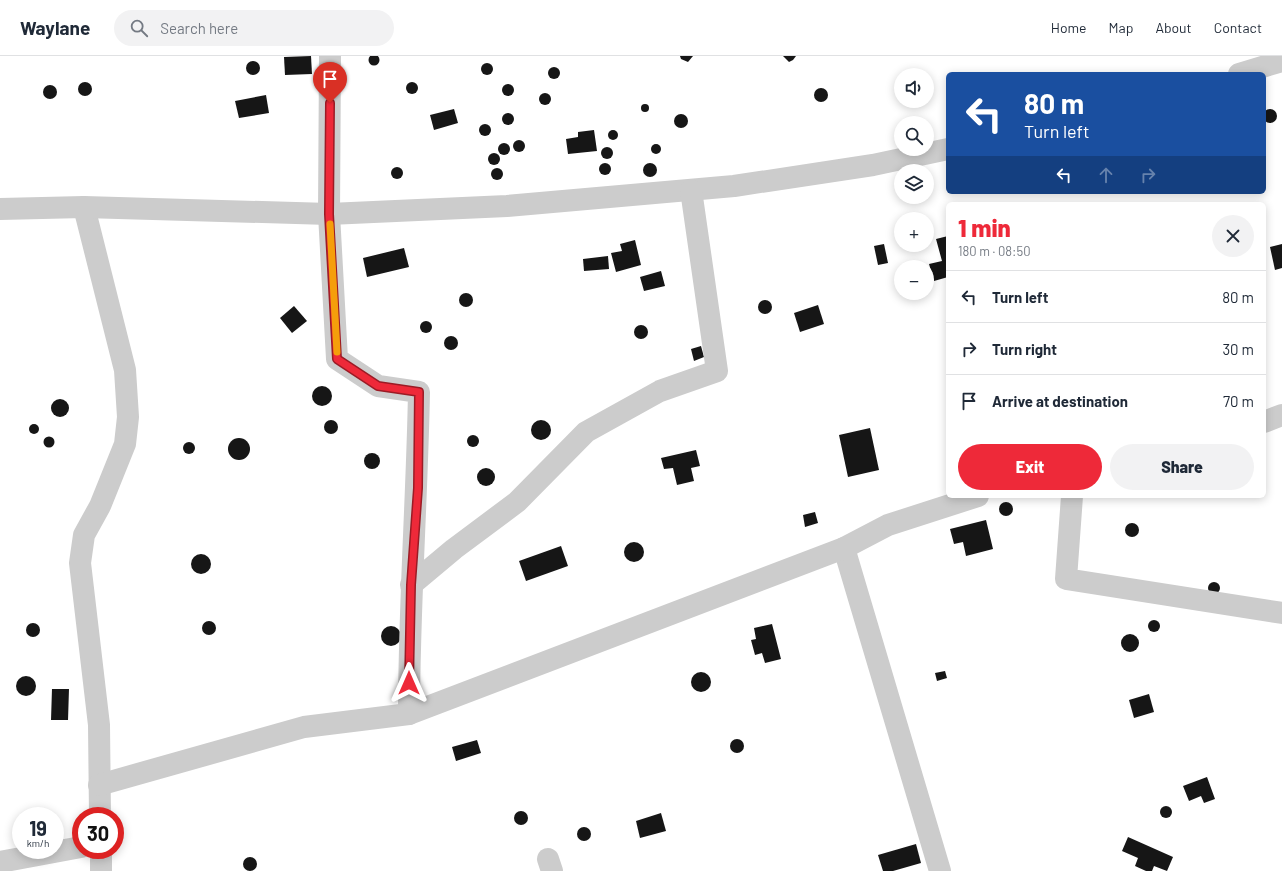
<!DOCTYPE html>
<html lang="en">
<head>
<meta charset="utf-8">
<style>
  body { margin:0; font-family:Barlow,sans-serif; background:#f2f2f3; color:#1f2937; height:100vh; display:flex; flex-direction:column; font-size:15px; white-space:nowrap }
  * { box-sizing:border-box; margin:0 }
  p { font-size:13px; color:#747a83 }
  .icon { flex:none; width:22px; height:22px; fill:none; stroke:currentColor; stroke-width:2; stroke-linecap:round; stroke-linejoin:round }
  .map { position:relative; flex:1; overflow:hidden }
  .sheet { position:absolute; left:946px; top:146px; width:320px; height:296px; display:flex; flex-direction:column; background:#fff; border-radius:6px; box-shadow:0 2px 10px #0003 }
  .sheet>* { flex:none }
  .hud { position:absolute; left:946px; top:16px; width:320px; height:122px; border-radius:6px; box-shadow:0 2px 10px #0003; background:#1a4fa0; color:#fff; overflow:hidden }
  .buttons { position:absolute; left:894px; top:12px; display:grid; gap:8px }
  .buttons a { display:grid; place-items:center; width:40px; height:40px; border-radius:50%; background:#fff; box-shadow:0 2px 10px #0003; font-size:20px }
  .speed { position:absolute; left:12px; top:751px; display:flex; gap:8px; font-size:20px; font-weight:700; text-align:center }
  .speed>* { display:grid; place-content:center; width:52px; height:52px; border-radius:50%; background:#fff; box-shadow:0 2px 10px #0003; line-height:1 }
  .speed small { font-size:10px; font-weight:400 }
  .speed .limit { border:6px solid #d22; background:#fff; color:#111 }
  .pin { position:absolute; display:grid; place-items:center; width:34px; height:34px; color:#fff; margin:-41px -17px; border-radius:50% 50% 50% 0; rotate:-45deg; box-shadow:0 0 4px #0007 }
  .pin .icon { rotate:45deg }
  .me { position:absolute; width:44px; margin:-22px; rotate:0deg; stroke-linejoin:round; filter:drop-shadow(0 0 3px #0008) }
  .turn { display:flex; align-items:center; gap:14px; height:84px; padding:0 12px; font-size:18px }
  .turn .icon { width:52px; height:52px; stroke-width:2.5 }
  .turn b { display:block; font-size:28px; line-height:34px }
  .lanes { display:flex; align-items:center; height:38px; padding:0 12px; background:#0003; justify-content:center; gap:20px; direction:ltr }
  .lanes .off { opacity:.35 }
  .round { display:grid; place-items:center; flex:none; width:42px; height:42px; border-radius:21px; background:#f2f2f3 }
  .headline { display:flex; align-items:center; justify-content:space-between; height:68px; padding:0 12px }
  h1 { font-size:24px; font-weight:800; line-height:30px; color:#ee2939 }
  .primary-button { display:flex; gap:8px; margin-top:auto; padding:8px 12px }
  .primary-button a { flex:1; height:46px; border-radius:24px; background:#ee2939; color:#fff; font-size:16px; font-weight:800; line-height:46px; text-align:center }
  .primary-button a+a { background:#f2f2f3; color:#1f2937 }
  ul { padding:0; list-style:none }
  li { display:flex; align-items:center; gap:12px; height:52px; padding:0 12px; border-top:1px solid #e0e1e3 }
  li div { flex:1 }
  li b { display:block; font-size:15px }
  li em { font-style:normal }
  header { display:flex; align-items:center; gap:24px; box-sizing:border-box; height:56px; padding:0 20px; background:#fff; border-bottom:1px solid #e0e1e3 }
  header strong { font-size:19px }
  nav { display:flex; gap:22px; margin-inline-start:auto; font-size:14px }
  .search { width:280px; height:36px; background:#f2f2f3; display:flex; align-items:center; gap:10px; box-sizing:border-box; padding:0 14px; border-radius:22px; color:#747a83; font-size:15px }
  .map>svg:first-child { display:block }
</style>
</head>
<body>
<header>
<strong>Waylane</strong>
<div class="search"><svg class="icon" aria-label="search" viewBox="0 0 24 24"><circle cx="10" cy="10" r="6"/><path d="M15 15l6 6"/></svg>Search here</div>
<nav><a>Home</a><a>Map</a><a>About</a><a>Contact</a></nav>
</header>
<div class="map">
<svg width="1282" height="815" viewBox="0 0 1282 815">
  <rect width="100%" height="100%" fill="#fff"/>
  <g fill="#161616">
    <circle cx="374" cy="4" r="5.5"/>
    <polygon points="311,0 312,18 285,19 284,1"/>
    <polygon points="680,0 693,0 688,6 681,3"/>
    <polygon points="783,0 796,0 793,4 789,6"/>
    <circle cx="253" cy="12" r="7"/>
    <circle cx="487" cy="13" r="6"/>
    <circle cx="554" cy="17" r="6"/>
    <circle cx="412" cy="32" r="6"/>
    <circle cx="85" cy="33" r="7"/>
    <circle cx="508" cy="34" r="6"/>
    <circle cx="50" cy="36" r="7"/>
    <circle cx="821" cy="39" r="7"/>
    <circle cx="545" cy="43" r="6"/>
    <polygon points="266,39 269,57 239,62 235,45"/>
    <circle cx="645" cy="52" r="4"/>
    <circle cx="1270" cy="60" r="7"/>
    <polygon points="454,53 458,67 434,74 430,59"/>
    <circle cx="508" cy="63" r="6"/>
    <circle cx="681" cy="65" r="7"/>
    <circle cx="485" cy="74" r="6"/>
    <polygon points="594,74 597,95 568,98 566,83 578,81 578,76"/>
    <circle cx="613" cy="79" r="5"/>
    <circle cx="519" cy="90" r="6"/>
    <circle cx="504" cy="93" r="6"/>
    <circle cx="656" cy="93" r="5"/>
    <circle cx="607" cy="97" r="6"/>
    <circle cx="494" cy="103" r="6"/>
    <circle cx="650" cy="114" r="7"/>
    <circle cx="605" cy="113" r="6"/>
    <circle cx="397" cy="117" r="6"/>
    <circle cx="497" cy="118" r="6"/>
    <polygon points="948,180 948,221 934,225 929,208 942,205 936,183"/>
    <polygon points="635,184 641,209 616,216 611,197 622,195 620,188"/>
    <polygon points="884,188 888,207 878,209 874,190"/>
    <polygon points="1282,188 1282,212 1275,214 1270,191"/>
    <polygon points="404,192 409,211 367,221 363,202"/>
    <polygon points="608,200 609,213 584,215 583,203"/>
    <polygon points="661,215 665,230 644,235 640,221"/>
    <circle cx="466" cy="244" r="7"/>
    <circle cx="765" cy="251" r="7"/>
    <polygon points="818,249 824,268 800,276 794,257"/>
    <polygon points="294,250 307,265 292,277 280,262"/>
    <circle cx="426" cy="271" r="6"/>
    <circle cx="641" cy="276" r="7"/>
    <circle cx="451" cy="287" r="7"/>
    <polygon points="701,290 704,301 694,305 691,293"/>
    <circle cx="322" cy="340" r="10"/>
    <circle cx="60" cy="352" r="9"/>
    <circle cx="331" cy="371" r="7"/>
    <circle cx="541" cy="374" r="10"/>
    <circle cx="34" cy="373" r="5"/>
    <polygon points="870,372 879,414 848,421 839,379"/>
    <circle cx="473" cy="385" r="6"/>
    <circle cx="49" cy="386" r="5.5"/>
    <circle cx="239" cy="393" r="11"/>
    <circle cx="189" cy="392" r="6"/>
    <polygon points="696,394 700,410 691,412 694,425 677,429 673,412 664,413 661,402"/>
    <circle cx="372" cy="405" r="8"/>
    <circle cx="486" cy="421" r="9"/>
    <circle cx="1006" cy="453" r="7"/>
    <polygon points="815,456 818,467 805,471 803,459"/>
    <polygon points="986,464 993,493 966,500 963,486 954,488 950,473"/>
    <circle cx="1132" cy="474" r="7"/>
    <circle cx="634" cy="496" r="10"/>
    <polygon points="561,490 568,510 526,525 519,505"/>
    <circle cx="201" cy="508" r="10"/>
    <circle cx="1214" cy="532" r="6"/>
    <circle cx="1154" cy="570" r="6"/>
    <circle cx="209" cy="572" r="7"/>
    <circle cx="33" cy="574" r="7"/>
    <polygon points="772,568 781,603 765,607 762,597 755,599 751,584 756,583 754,572"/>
    <circle cx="391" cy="580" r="10"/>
    <circle cx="1130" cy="587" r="9"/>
    <polygon points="945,615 947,622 937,625 935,617"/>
    <circle cx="701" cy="626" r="10"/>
    <circle cx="26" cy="630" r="10"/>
    <polygon points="52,633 69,633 68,664 51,664"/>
    <polygon points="1149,638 1154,656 1134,662 1129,644"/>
    <circle cx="737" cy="690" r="7"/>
    <polygon points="477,684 481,697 456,705 452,691"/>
    <polygon points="1207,721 1215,743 1204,747 1201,740 1189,745 1183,730"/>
    <circle cx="1166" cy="756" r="6"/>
    <circle cx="521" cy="762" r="7"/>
    <polygon points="661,757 666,775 640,782 636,765"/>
    <circle cx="584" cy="778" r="7"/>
    <polygon points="1128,781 1173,801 1167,815 1154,810 1152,815 1146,815 1135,810 1138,802 1122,795"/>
    <polygon points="916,788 921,807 893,815 883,815 878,799"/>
    <circle cx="250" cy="808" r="7"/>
  </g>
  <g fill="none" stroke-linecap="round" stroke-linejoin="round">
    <g stroke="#ccc" stroke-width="22">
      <path d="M330,0L329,158L337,303L378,330L419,336C417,444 409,551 409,658"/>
      <polyline points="1239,18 1282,5"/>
      <polyline points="84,151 125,314 128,361 125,388 100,450 84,479 80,507 99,669 100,760"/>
      <polyline points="0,153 84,151 329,158 507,150 734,130 873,109 948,93"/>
      <polyline points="1264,366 1282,359"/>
      <polyline points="1072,440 1066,523 1282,557"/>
      <polyline points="844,492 940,815"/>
      <polyline points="411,529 454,493 517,446 586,376 660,335 717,315 691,134"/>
      <polyline points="99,729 304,671 409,658 844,492 888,469 978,440"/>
      <polyline points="101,794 101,815"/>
      <polyline points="548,803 552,815"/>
      <polyline points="0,806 81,791"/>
    </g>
  </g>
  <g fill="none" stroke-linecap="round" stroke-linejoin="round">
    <g stroke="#9b1b25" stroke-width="10">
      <polyline id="route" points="330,47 329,158 337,303 378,330 419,336 418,432 411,529 409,627"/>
    </g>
    <use href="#route" stroke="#ee2939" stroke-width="7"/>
    <polyline stroke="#f59e0b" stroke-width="7" points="330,168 337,296"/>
  </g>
</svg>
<div class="buttons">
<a><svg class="icon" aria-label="sound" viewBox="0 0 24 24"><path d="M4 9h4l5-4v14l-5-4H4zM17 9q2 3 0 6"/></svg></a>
<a><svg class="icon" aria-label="search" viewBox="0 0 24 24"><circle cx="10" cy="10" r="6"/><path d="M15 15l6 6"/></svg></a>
<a><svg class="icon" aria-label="layers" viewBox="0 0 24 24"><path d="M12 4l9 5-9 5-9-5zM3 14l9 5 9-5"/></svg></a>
<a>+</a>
<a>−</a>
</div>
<div class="speed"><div>19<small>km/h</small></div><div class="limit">30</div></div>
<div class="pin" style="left:330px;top:47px;background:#d93025"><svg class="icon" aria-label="arrive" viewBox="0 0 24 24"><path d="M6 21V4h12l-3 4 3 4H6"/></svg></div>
<svg class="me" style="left:409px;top:627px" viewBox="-20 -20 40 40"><path d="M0-17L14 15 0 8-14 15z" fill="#ee2939" stroke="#fff" stroke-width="4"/></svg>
<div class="hud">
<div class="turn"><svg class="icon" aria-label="left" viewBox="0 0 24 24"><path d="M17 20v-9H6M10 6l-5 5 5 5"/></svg><div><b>80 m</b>Turn left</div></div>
<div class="lanes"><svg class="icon" aria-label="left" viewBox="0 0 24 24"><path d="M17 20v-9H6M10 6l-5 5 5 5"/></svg><svg class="icon off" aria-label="ahead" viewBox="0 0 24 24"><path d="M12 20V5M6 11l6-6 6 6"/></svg><svg class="icon off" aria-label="right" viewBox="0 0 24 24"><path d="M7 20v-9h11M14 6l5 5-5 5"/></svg></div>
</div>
<section class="sheet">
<div class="headline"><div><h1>1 min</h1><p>180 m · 08:50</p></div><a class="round"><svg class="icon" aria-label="close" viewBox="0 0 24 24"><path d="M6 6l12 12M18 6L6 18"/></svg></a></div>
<ul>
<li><svg class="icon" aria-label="left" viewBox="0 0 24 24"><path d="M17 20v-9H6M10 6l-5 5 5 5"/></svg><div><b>Turn left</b></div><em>80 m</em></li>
<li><svg class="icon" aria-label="right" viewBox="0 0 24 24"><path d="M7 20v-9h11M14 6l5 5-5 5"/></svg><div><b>Turn right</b></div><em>30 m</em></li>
<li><svg class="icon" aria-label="arrive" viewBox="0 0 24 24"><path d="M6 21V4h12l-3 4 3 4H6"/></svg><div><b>Arrive at destination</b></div><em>70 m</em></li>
</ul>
<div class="primary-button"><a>Exit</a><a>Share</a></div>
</section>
</div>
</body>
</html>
